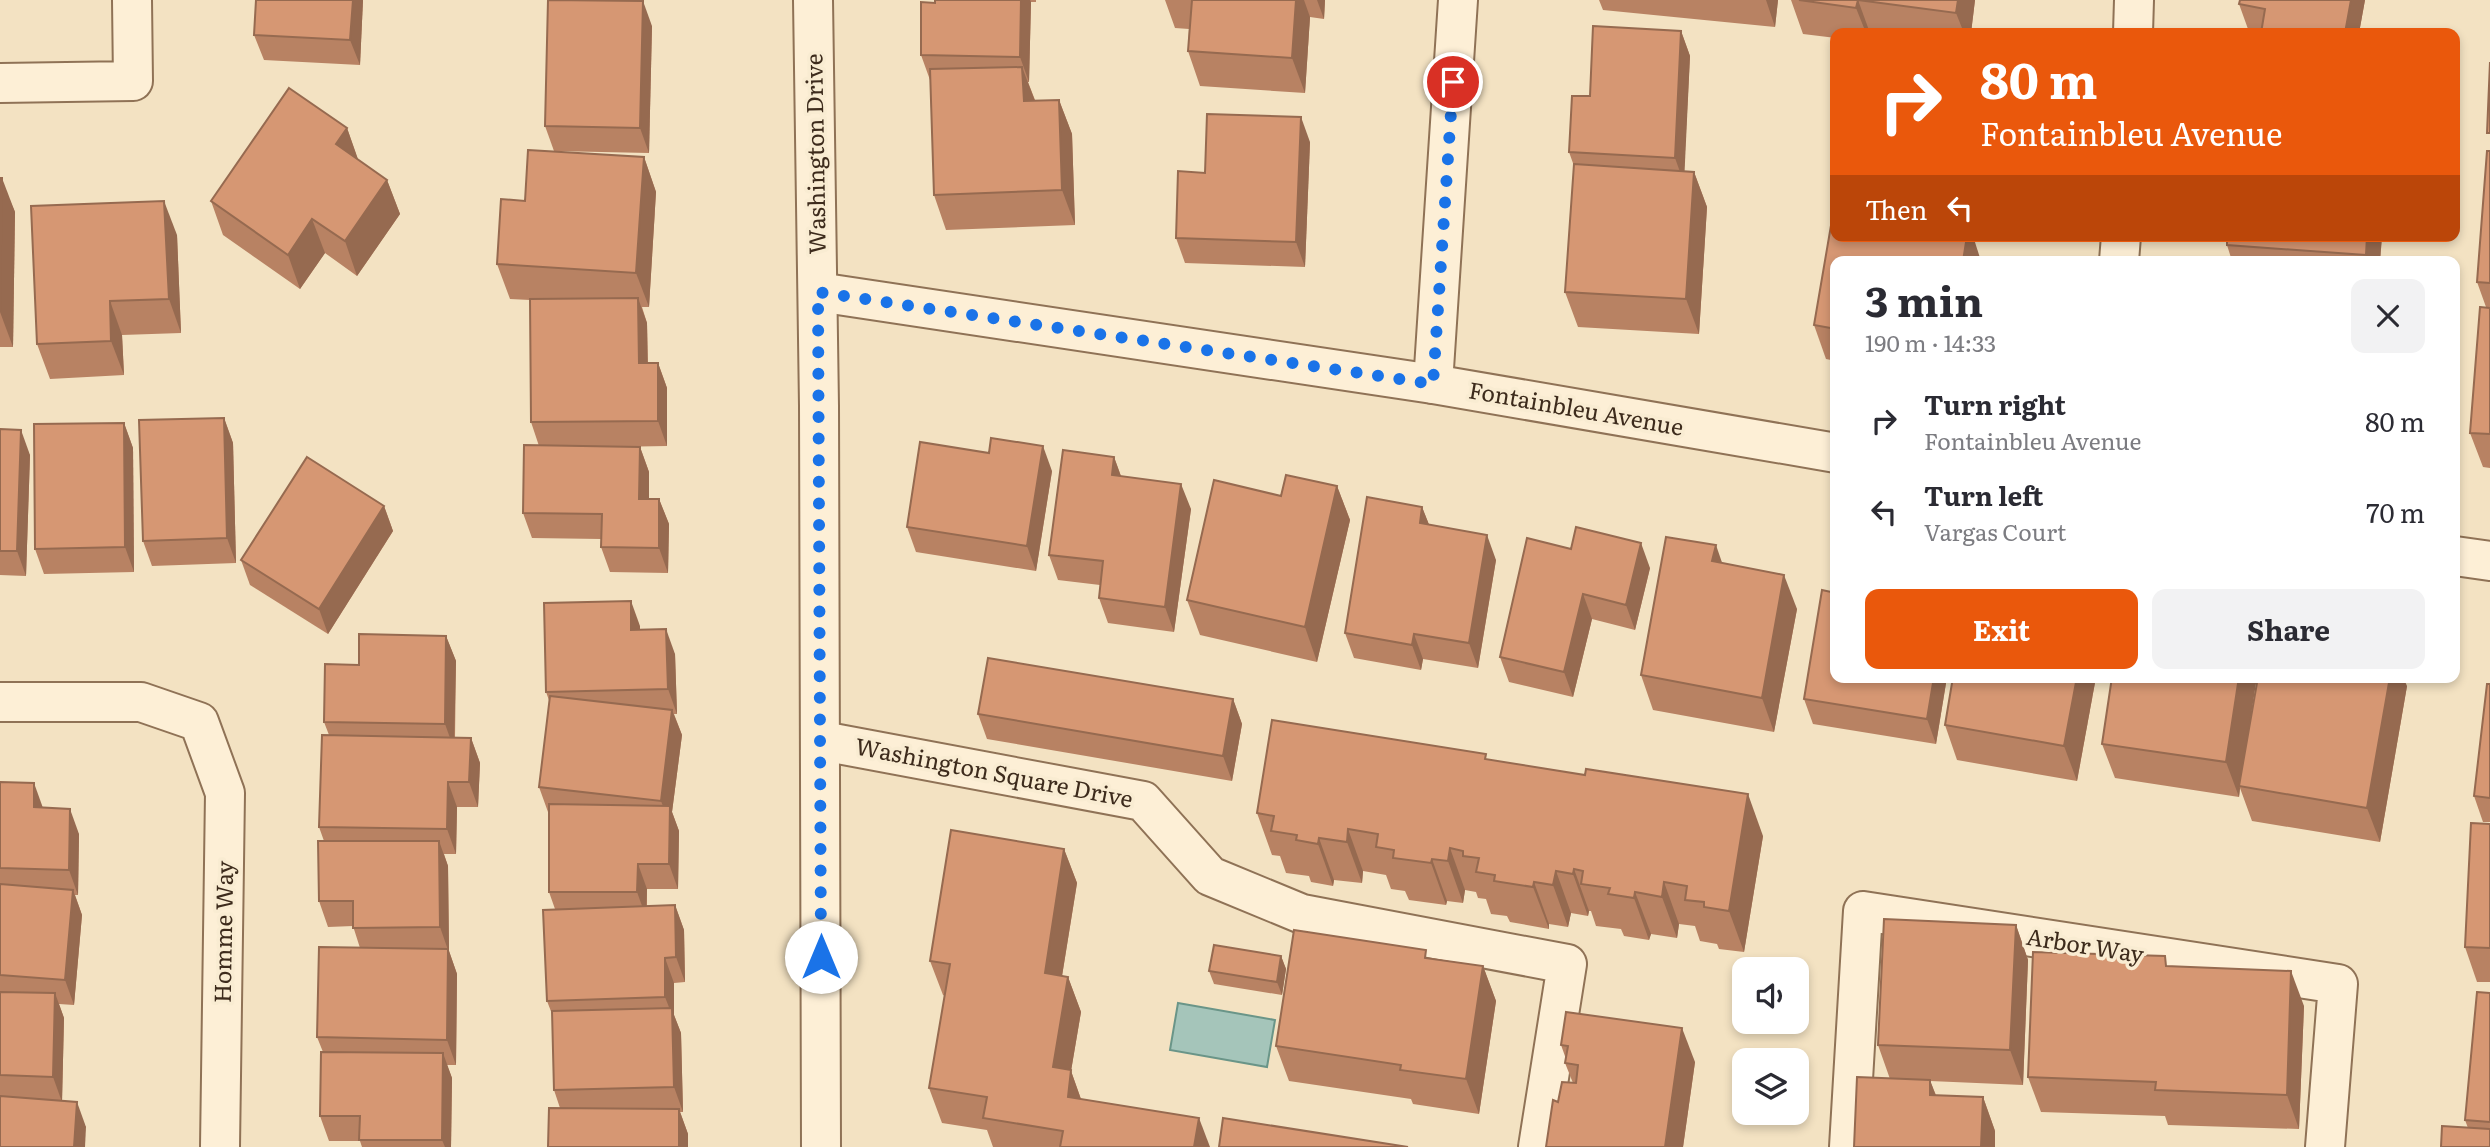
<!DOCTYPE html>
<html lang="en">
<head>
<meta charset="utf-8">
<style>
  body { margin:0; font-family:Literata,serif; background:#f2f2f3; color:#2b2b33; height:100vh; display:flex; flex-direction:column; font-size:26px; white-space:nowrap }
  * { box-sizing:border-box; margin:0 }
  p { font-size:23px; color:#7c7c81 }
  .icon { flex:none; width:38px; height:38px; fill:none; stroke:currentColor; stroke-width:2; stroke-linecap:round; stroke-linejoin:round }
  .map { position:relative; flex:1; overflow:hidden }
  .panel { position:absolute; left:1830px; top:256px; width:630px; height:427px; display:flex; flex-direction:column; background:#fff; border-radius:14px; box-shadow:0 4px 10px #0003 }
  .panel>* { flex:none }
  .hud { position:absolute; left:1830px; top:28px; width:630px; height:214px; border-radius:14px; box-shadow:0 4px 10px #0003; background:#ea580c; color:#fff; overflow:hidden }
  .buttons { position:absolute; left:1732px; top:957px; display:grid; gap:14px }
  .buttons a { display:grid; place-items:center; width:77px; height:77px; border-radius:14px; background:#fff; box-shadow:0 4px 10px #0003; font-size:35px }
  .pin { position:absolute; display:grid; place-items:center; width:60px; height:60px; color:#fff; margin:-30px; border:4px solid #fff; border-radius:50%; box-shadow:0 2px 7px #0007 }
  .me { position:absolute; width:77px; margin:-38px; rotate:0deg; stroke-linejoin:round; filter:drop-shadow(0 0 5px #0008) }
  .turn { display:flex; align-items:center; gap:24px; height:147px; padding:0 35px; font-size:32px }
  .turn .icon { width:91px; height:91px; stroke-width:2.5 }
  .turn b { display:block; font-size:49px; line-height:60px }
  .then { display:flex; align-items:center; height:66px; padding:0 35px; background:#0003; gap:14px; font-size:26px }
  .round { display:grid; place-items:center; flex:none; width:74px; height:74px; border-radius:14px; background:#f2f2f3 }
  .overview { display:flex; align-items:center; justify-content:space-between; height:119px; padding:0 35px }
  h1 { font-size:42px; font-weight:700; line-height:52px }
  .action { display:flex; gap:14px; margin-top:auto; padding:14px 35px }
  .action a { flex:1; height:80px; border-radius:14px; background:#ea580c; color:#fff; font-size:28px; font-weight:700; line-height:80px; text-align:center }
  .action a+a { background:#f2f2f3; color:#2b2b33 }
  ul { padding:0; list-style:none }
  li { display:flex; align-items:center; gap:21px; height:91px; padding:0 35px }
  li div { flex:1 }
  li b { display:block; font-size:26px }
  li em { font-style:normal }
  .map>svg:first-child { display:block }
</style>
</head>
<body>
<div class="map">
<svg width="2490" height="1147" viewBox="0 0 2490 1147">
  <rect width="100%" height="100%" fill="#f3e2c2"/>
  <polygon fill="#a5c5ba" stroke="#6a9588" stroke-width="2" points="1178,1003 1275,1020 1267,1067 1170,1050"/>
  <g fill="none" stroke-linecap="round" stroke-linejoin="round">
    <g stroke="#8f7256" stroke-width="42">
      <g id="minor">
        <polyline points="813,0 819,406 821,1147"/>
        <polyline points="2133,33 2134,0"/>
        <polyline points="0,83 133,81 132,0"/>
        <polyline points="2119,261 2121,236"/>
        <polyline points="818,292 1433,384 1836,453"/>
        <polyline points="1433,384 1458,0"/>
        <polyline points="2455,556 2490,561"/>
        <polyline points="0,702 141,702 199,722 225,793 220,1147"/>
        <polyline points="822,741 1143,801 1210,876 1302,914 1567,964 1538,1147"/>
        <polyline points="1849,1147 1863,911 2338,984 2325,1147"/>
      </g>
    </g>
    <use href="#minor" stroke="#fdefd6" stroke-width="38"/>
  </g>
  <g fill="#b88263">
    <polygon points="363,0 360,65 264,60 254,35"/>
    <polygon points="935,0 1036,0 1036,2 1031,2 1029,82 1028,82 1035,100 1059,100 1072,134 1075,225 946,230 934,195 930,80 921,55"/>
    <polygon points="1165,0 1325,0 1324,19 1310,17 1305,93 1200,86 1188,51 1189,29 1175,28"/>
    <polygon points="1599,0 1778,0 1775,27 1603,10"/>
    <polygon points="1791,0 1975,0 1971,33 1836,33 1836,38 1803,34"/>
    <polygon points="2240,0 2365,0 2359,33 2261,33 2261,32 2248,29 2239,4"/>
    <polygon points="652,26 649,153 554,151 545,126"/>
    <polygon points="1681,31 1690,56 1684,171 1694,172 1707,207 1699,334 1578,327 1565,292 1574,166 1569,152 1590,96"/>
    <polygon points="347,128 358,160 387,180 400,214 357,276 325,253 300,289 223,235 211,201"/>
    <polygon points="1310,142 1305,267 1185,263 1176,238"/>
    <polygon points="2490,151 2490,468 2483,467 2470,433 2486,307 2477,282"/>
    <polygon points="644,157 656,192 649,307 642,307 647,323 648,363 658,363 667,388 667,446 610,447 640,447 649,472 649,499 659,499 669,524 668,573 610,572 601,547 601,539 532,538 523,513 539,446 531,422 530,300 510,299 497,264 525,201"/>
    <polygon points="0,178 15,212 13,347 0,347"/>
    <polygon points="177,235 181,333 122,335 124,375 50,379 37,344"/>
    <polygon points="2227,236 2382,236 2380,261 2232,261 2227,245"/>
    <polygon points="1836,261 1836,361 1826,359 1814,325"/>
    <polygon points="224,418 233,443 236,563 152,566 143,541"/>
    <polygon points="124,423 133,448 134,572 44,574 35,549"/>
    <polygon points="0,429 30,455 26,576 0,575"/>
    <polygon points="1114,457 1121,476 1191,509 1174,632 1108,623 1099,598 1100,585 1058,580 1049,555"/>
    <polygon points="1052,471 1036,571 916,552 907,527"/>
    <polygon points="1337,486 1350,520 1317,662 1200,635 1187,600 1281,496"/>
    <polygon points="384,506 393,531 328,634 250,585 241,560"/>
    <polygon points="1422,507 1429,525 1496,560 1478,668 1423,659 1421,670 1354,658 1345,633"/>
    <polygon points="1571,549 1650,568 1635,630 1592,619 1573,697 1509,682 1500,657"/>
    <polygon points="1722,563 1797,609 1774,732 1653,710 1641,675"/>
    <polygon points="640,626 640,630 675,654 677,714 674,714 682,735 672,812 679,831 678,889 647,889 647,906 675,905 684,930 685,982 674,983 674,1015 681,1033 683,1112 680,1112 688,1134 688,1147 548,1147 560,1108 554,1090 552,1014 547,1001 555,909 549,892 549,812 548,812 539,787 550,703 546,692"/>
    <polygon points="446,636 456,661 455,738 471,738 480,763 478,807 457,807 456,854 444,854 448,866 449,951 457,974 456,1065 447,1065 452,1078 451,1147 362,1147 360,1141 329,1141 320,1116 323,1052 317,1037 360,948 353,926 328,927 319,901 324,841 319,827 329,735 324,722 359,665"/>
    <polygon points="1836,677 1947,677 1936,744 1813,724 1804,699"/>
    <polygon points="2096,677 2077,781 1957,760 1945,725"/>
    <polygon points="2490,684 2490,822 2483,822 2474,796"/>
    <polygon points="2407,686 2380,842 2252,821 2240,788 2239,797 2115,778 2102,744 2250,723"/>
    <polygon points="1233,699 1242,724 1232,781 987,739 978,714"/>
    <polygon points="1488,760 1763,836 1744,952 1719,949 1717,944 1700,941 1695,926 1679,924 1677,938 1651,934 1649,940 1624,936 1621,929 1596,926 1591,911 1589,911 1588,916 1571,913 1568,927 1549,924 1549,929 1510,922 1507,916 1491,914 1486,899 1478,898 1476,892 1465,890 1463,903 1447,901 1446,905 1409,900 1405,891 1391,889 1386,875 1363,871 1362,883 1334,880 1333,886 1311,882 1309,876 1286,873 1280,856 1272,855 1257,813"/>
    <polygon points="0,782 79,834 78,895 75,895 82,915 74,1005 59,1004 64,1018 62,1101 86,1127 0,1147"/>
    <polygon points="2490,824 2490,982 2477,982 2465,947"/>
    <polygon points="1064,849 1077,883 1062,976 1068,977 1081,1012 1071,1071 1081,1099 1210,1147 993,1147 987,1130 942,1123 929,1088 945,996 943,995 930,961"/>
    <polygon points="2016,925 2028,960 2023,1085 1930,1081 1936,1095 1983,1097 1995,1131 1890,1079 1878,1045"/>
    <polygon points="1281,956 1286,969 1282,995 1214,984 1209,971"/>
    <polygon points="1429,958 1483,966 1496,1001 1479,1114 1413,1104 1411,1099 1289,1081 1276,1046"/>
    <polygon points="2169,966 2304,1006 2299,1129 2168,1125 2165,1116 2041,1112 2028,1077"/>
    <polygon points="2490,993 2490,1147 2468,1128 2465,1120"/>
    <polygon points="1561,1045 1695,1062 1683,1147 1546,1147 1558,1102 1573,1083 1565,1063 1566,1059"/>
  </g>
  <g fill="#966a50">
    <polygon points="353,0 363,0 360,65 350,40"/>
    <polygon points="1021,0 1030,0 1031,2 1029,82 1020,57"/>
    <polygon points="1296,0 1304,0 1310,17 1305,93 1292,58"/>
    <polygon points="1317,0 1325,0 1324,19"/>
    <polygon points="1766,0 1778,0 1775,27"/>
    <polygon points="1858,0 1870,33 1866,33 1856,8"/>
    <polygon points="1958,0 1975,0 1971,33 1964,33 1956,13"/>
    <polygon points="2351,0 2365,0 2359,33 2345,33"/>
    <polygon points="643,1 652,26 649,153 640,128"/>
    <polygon points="1681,31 1690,56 1684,183 1675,158"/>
    <polygon points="1022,67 1035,101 1024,101"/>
    <polygon points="1059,100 1072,134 1075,225 1062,190"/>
    <polygon points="1301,117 1310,142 1305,267 1296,242"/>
    <polygon points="347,128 359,162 336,144"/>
    <polygon points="644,157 656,192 649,307 636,273"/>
    <polygon points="1694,172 1707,207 1699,334 1686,299"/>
    <polygon points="2,178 15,212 13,347 0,312"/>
    <polygon points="387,180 400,214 357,276 345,241"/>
    <polygon points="164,201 177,235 181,333 169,299"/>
    <polygon points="312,219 325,253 300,289 288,255"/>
    <polygon points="1967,236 1973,236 1981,261 1963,261"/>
    <polygon points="2367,236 2382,236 2380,261 2368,261 2366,255"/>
    <polygon points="638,298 647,323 648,388 639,363"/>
    <polygon points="110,301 122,335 124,375 111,341"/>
    <polygon points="658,363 667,388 667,446 658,421"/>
    <polygon points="224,418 233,443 236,563 227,538"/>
    <polygon points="124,423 133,448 134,572 125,547"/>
    <polygon points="21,430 30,455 26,576 17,551"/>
    <polygon points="1043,446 1052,471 1036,571 1027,546"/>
    <polygon points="640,447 649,472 649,524 639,499"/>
    <polygon points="1114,457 1123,482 1112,475"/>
    <polygon points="1181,484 1191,509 1174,632 1165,607"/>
    <polygon points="1337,486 1350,520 1317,662 1305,627"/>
    <polygon points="659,499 669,524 668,573 659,548"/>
    <polygon points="384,506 393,531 328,634 319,609"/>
    <polygon points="1422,507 1432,532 1420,523"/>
    <polygon points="1487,535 1496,560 1478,668 1469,643"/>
    <polygon points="1641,543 1650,568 1635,630 1626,605"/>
    <polygon points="1716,545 1728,580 1712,561"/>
    <polygon points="1784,575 1797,609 1774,732 1762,698"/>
    <polygon points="1583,594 1592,619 1573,697 1564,672"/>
    <polygon points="631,601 640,626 640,655 631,630"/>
    <polygon points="666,629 675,654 677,714 668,689"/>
    <polygon points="1414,634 1423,659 1421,670 1412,645"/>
    <polygon points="446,636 456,661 454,749 445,724"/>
    <polygon points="1934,677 1947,677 1936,744 1927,719"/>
    <polygon points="2077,677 2096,677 2077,781 2064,746"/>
    <polygon points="2239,677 2257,677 2240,786 2239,786 2240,788 2239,797 2226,762"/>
    <polygon points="2390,677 2403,677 2407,686 2380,842 2367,808"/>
    <polygon points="1233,699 1242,724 1232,781 1223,756"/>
    <polygon points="672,710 682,735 672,812 679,831 678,889 669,864 670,824 661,801"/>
    <polygon points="471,738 480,763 478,807 469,782"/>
    <polygon points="448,782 457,807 456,854 447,829"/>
    <polygon points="34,783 43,808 34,807"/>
    <polygon points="1748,794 1763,836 1744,952 1729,911"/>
    <polygon points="70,809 79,834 78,895 69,870"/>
    <polygon points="1348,829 1363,871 1362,883 1347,842"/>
    <polygon points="1319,838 1334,880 1333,886 1318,844"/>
    <polygon points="439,841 448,866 449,951 457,974 456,1065 447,1040 448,950 440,927"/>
    <polygon points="1450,848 1465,890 1463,903 1448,861"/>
    <polygon points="1064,849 1077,883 1057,1007 1045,973"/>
    <polygon points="1432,859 1447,901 1446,905 1431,863"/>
    <polygon points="638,864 647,889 646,917 637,892"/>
    <polygon points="1574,869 1589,911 1588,916 1573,874"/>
    <polygon points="1556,871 1571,913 1568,927 1553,885"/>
    <polygon points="1534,882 1549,924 1549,929 1533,887"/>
    <polygon points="1664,882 1679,924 1677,938 1662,897"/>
    <polygon points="73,890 82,915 74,1005 65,980"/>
    <polygon points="1635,892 1651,934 1649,940 1634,898"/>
    <polygon points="675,905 684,930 685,982 676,957"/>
    <polygon points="2016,925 2028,960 2023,1085 2010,1050"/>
    <polygon points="1281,956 1286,969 1282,995 1277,982"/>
    <polygon points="665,958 674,983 674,1015 681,1033 683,1112 674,1087 672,1015 665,997"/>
    <polygon points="1483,966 1496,1001 1479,1114 1466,1079"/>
    <polygon points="2291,971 2304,1006 2299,1129 2287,1095"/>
    <polygon points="1068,977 1081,1012 1071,1071 1083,1105 1081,1131 1053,1067"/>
    <polygon points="55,993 64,1018 62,1102 53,1077"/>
    <polygon points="1682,1028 1695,1062 1683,1147 1665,1147"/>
    <polygon points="443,1053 452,1078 451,1147 445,1147 442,1140"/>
    <polygon points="1930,1080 1943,1115 1930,1095"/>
    <polygon points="1983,1097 1995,1131 1995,1147 1981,1147"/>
    <polygon points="77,1102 86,1127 85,1147 74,1147"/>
    <polygon points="679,1109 688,1134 688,1147 679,1147"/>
    <polygon points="1199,1118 1210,1147 1194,1147"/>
  </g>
  <g fill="#d69773" stroke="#966a50" stroke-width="2">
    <polygon points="256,0 353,0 350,40 254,35"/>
    <polygon points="548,0 643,1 640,128 545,126"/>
    <polygon points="935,0 1021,0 1020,57 921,55 921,2 935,3"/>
    <polygon points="1192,0 1296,0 1292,58 1188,51"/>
    <polygon points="1799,0 1958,0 1956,13 1858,0 1856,8"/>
    <polygon points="2240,0 2351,0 2345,33 2261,33 2265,9 2239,4"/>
    <polygon points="1593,26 1681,31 1675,158 1569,152 1572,96 1590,96"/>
    <polygon points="2490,62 2490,133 2487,133"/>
    <polygon points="1022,67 1024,101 1059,100 1062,190 934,195 930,69"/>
    <polygon points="289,88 347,128 336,144 387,180 345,241 312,219 288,255 211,201"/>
    <polygon points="1207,114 1301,117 1296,242 1176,238 1178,171 1205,173"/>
    <polygon points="528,150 644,157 636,273 497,264 501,199 525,201"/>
    <polygon points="2487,151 2490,151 2490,283 2477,282"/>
    <polygon points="1574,164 1694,172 1686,299 1565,292"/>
    <polygon points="0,178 2,178 0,312"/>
    <polygon points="164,201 169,299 110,301 111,341 37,344 31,206"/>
    <polygon points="1835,202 1836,202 1836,236 1967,236 1963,261 1836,261 1836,329 1814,325"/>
    <polygon points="2227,236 2367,236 2366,255 2227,245"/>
    <polygon points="638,298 639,363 658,363 658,421 531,422 530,299"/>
    <polygon points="2480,307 2490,308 2490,434 2470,433"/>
    <polygon points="224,418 227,538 143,541 139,420"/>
    <polygon points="124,423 125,547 35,549 34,424"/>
    <polygon points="0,429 21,430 17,551 0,551"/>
    <polygon points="991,438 1043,446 1027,546 907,527 920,442 989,453"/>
    <polygon points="524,445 640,447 639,499 659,499 659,548 601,547 602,514 523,513"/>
    <polygon points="1063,450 1114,457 1112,475 1181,484 1165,607 1099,598 1103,561 1049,555"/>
    <polygon points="307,457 384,506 319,609 241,560"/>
    <polygon points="1286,475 1337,486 1305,627 1187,600 1214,480 1281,496"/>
    <polygon points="1367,497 1422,507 1420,523 1487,535 1469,643 1414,634 1412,645 1345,633"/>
    <polygon points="1576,527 1641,543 1626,605 1583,594 1564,672 1500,657 1527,538 1571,549"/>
    <polygon points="1666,537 1716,545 1712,561 1784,575 1762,698 1641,675"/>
    <polygon points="1822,590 1836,593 1836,677 1934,677 1927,719 1804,699"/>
    <polygon points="631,601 631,630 666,629 668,689 546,692 544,603"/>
    <polygon points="359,634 446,636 445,724 324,722 325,664 359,665"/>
    <polygon points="988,658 1233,699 1223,756 978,714"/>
    <polygon points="1953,677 2077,677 2064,746 1945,725"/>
    <polygon points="2112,677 2239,677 2226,762 2102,744"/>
    <polygon points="2258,677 2390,677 2367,808 2239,786"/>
    <polygon points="2487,684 2490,684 2490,798 2474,796"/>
    <polygon points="550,696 672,710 661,801 539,787"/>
    <polygon points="1272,720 1486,754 1485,759 1585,775 1586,769 1748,794 1729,911 1704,907 1704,902 1685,900 1687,886 1664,882 1662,897 1635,892 1634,898 1608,894 1610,888 1581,884 1583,871 1574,869 1573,874 1556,871 1553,885 1534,882 1533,887 1494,881 1495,875 1476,872 1479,858 1463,856 1463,851 1450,848 1448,861 1432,859 1431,863 1393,858 1394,850 1376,847 1378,834 1348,829 1347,842 1319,838 1318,844 1296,840 1297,835 1271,831 1274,816 1257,813"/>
    <polygon points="322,735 471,738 469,782 448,782 447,829 319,827"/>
    <polygon points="0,782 34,783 34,807 70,809 69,870 0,868"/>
    <polygon points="549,804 670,806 669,864 638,864 637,892 549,892"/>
    <polygon points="2471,823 2490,824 2490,948 2465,947"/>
    <polygon points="951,830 1064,849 1045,973 1068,977 1053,1067 1071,1070 1068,1097 1199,1118 1194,1147 1060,1147 1063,1131 983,1118 987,1097 929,1088 950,964 930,961"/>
    <polygon points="318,841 439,841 440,927 353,928 353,901 319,901"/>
    <polygon points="0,884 73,890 65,980 0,975"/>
    <polygon points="675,905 676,957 665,958 665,997 547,1001 543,910"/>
    <polygon points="1884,919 2016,925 2010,1050 1878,1045"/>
    <polygon points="1294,930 1426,950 1425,958 1483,966 1466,1079 1400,1070 1401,1065 1276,1046"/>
    <polygon points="1214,945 1281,956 1277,982 1209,971"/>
    <polygon points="319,947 448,949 447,1040 317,1037"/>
    <polygon points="2033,952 2165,956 2166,966 2291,971 2287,1095 2155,1090 2156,1082 2028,1077"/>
    <polygon points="0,992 55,993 53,1077 0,1075"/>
    <polygon points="2477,992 2490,993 2490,1122 2465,1120"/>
    <polygon points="672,1008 674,1087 554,1090 552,1011"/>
    <polygon points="1566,1012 1682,1028 1665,1147 1546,1147 1553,1100 1558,1102 1562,1082 1576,1083 1578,1065 1565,1063 1568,1046 1561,1045"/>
    <polygon points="321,1052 443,1053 442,1140 359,1140 360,1116 320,1116"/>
    <polygon points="1857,1077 1930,1080 1930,1095 1983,1097 1981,1147 1854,1147"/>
    <polygon points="0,1096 77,1102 74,1147 0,1147"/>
    <polygon points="549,1108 679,1109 679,1147 548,1147"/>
    <polygon points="1223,1118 1408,1147 1219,1147"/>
    <polygon points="2442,1126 2490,1129 2490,1147 2441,1147"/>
  </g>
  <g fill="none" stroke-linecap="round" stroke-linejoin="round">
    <polyline stroke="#1a73e8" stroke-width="12" stroke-dasharray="0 21.6" points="821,957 818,292 1433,384 1453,82"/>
  </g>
  <g text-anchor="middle" stroke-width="7" stroke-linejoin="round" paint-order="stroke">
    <g font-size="23" fill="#3d2b1c" stroke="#f9ecd2">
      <text transform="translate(816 154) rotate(-91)" y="8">Washington Drive</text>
      <text transform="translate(1576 409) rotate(10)" y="8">Fontainbleu Avenue</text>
      <text transform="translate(994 773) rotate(11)" y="8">Washington Square Drive</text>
      <text transform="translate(224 932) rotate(-89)" y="8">Homme Way</text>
      <text transform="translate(2085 946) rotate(9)" y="8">Arbor Way</text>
    </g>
  </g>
</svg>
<div class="buttons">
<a><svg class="icon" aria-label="sound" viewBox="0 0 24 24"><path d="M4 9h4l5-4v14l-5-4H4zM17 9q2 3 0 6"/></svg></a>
<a><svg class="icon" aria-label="layers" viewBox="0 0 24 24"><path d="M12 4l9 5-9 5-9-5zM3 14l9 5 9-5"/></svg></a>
</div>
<div class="pin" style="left:1453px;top:82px;background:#d93025"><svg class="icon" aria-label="arrive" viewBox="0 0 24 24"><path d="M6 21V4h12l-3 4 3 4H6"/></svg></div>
<svg class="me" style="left:821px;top:957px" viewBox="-20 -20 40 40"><circle r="19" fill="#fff"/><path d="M0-13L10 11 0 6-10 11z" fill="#1a73e8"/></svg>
<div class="hud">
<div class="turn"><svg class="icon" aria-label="right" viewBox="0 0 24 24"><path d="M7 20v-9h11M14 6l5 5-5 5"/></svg><div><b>80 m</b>Fontainbleu Avenue</div></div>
<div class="then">Then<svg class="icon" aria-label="left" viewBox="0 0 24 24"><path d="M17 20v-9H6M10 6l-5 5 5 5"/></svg></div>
</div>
<section class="panel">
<div class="overview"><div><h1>3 min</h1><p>190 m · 14:33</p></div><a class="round"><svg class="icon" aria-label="close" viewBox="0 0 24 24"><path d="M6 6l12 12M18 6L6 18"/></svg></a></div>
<ul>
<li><svg class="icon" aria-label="right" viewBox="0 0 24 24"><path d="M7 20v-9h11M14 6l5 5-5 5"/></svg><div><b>Turn right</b><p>Fontainbleu Avenue</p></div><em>80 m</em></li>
<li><svg class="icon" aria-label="left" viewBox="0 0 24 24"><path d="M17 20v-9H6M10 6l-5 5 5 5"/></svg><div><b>Turn left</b><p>Vargas Court</p></div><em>70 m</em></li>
</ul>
<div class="action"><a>Exit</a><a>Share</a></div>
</section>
</div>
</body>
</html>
